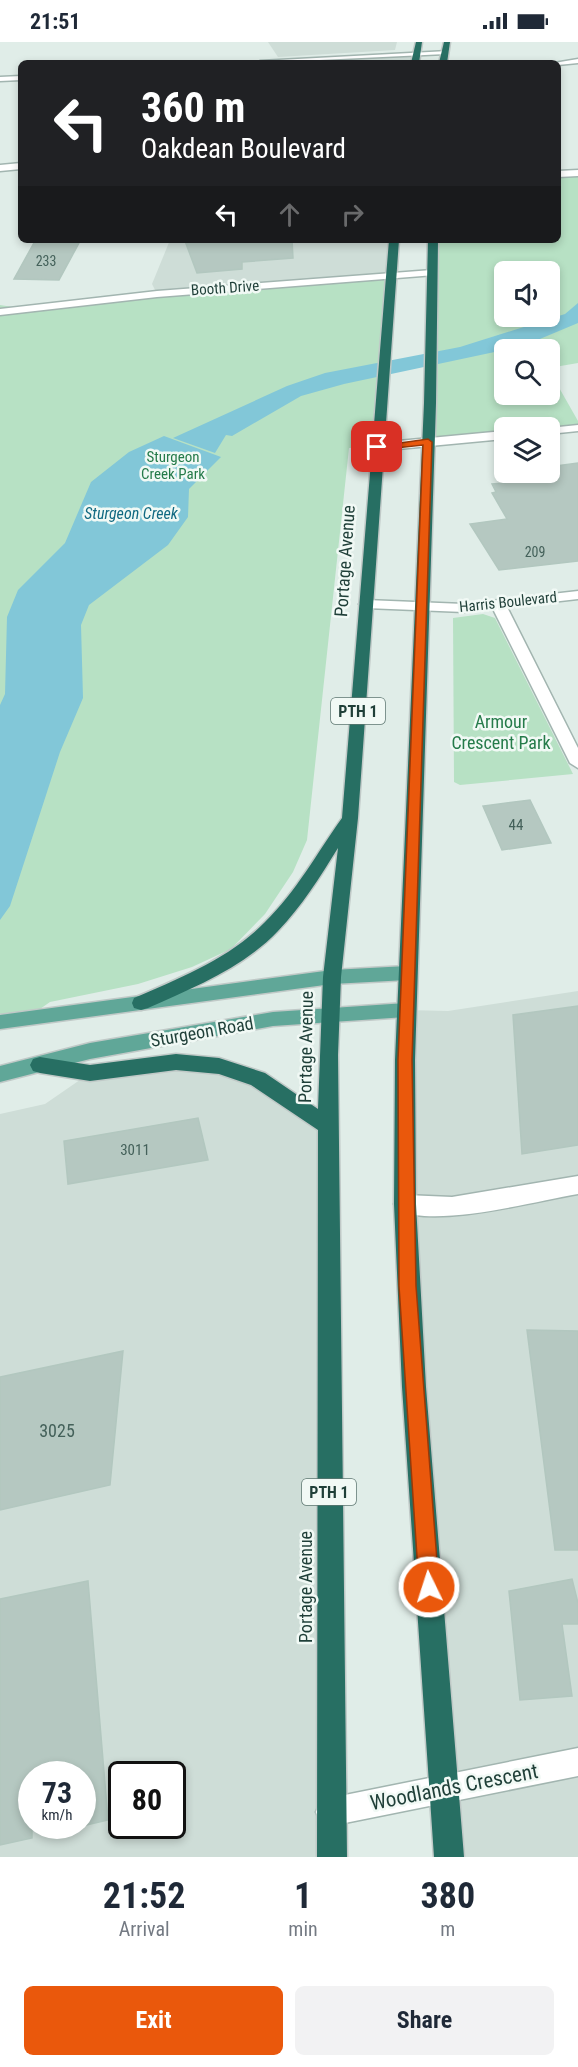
<!DOCTYPE html>
<html lang="en">
<head>
<meta charset="utf-8">
<style>
  body { margin:0; font-family:"Roboto Condensed",sans-serif; background:#f2f2f3; color:#1f2937; height:100vh; display:flex; flex-direction:column; font-size:22px; white-space:nowrap }
  * { box-sizing:border-box; margin:0 }
  p { font-size:20px; color:#747a83 }
  .icon { flex:none; width:33px; height:33px; fill:none; stroke:currentColor; stroke-width:2; stroke-linecap:round; stroke-linejoin:round }
  .map { position:relative; height:1815px; overflow:hidden }
  .side { display:flex; flex-direction:column; background:#fff; flex:1 }
  .side>* { flex:none }
  .guide { position:absolute; left:18px; top:18px; width:543px; height:183px; border-radius:9px; box-shadow:0 3px 9px #0003; background:#202124; color:#fff; overflow:hidden }
  .controls { position:absolute; left:494px; top:219px; display:grid; gap:12px }
  .controls a { display:grid; place-items:center; width:66px; height:66px; border-radius:9px; background:#fff; box-shadow:0 3px 9px #0003; font-size:30px }
  .speed { position:absolute; left:18px; top:1719px; display:flex; gap:12px; font-size:30px; font-weight:700; text-align:center }
  .speed>* { display:grid; place-content:center; width:78px; height:78px; border-radius:50%; background:#fff; box-shadow:0 3px 9px #0003; line-height:1 }
  .speed small { font-size:15px; font-weight:400 }
  .speed .limit { border:3px solid #111; border-radius:9px; background:#fff; color:#111 }
  .pin { position:absolute; display:grid; place-items:center; width:51px; height:51px; color:#fff; margin:-26px; border-radius:12px; box-shadow:0 3px 9px #0006 }
  .me { position:absolute; width:66px; margin:-33px; rotate:356deg; stroke-linejoin:round; filter:drop-shadow(0 0 4px #0008) }
  .turn { display:flex; align-items:center; gap:21px; height:126px; padding:0 24px; font-size:27px }
  .turn .icon { width:78px; height:78px; stroke-width:2.5 }
  .turn b { display:block; font-size:42px; line-height:51px }
  .lanes { display:flex; align-items:center; height:57px; padding:0 24px; background:#0003; justify-content:center; gap:30px; direction:ltr }
  .lanes .off { opacity:.35 }
  .eta { display:flex; justify-content:space-evenly; align-items:center; height:102px; text-align:center }
  .eta b { font-size:36px; font-weight:700; line-height:42px }
  .button { display:flex; gap:12px; margin-top:auto; padding:12px 24px }
  .button a { flex:1; height:69px; border-radius:9px; background:#ea580c; color:#fff; font-size:24px; font-weight:700; line-height:69px; text-align:center }
  .button a+a { background:#f2f2f3; color:#1f2937 }
  .status { display:flex; justify-content:space-between; align-items:center; height:42px; padding:0 30px; background:#fff; direction:ltr }
  .status svg { height:16px; fill:currentColor }
  .map>svg:first-child { display:block }
</style>
</head>
<body>
<div class="status"><b>21:51</b><svg viewBox="0 0 49 12"><path d="M0 12V9h3v3zM5 12V6h3v6zM10 12V3h3v9zM15 12V0h3v12zM26 1h20v11H26zM47 4h2v5h-2z"/></svg></div>
<div class="map">
<svg width="578" height="1815" viewBox="0 0 578 1815">
  <rect width="100%" height="100%" fill="#e0ede8"/>
  <g fill="#ceddd7" fill-rule="evenodd">
    <polygon points="268,0 397,0 395,8 278,15"/>
    <polygon points="417,12 415,21 311,21 313,18"/>
    <polygon points="170,198 394,198 391,234 157,252 152,242"/>
    <polygon points="578,949 578,1815 449,1815 443,1747 406,968 448,969"/>
    <path d="M219,1024L328,1084L332,1815H0V1072L45,1062L90,1031ZM32,1732H82V1784H32ZM122,1732H172V1784H122Z"/>
  </g>
  <g fill="#b7e1c4" fill-rule="evenodd">
    <path d="M578,131V321L549,326V308H504V352H549V328L578,379V386L549,389V386H504V393L428,400L433,198H558V132ZM504,230H549V274H504Z"/>
    <polygon points="391,234 377,405 349,406 307,798 293,830 265,872 231,907 192,925 138,942 50,960 27,976 0,980 0,263 19,266"/>
    <polygon points="483,572 495,576 573,732 460,743 454,740 453,576"/>
  </g>
  <g fill="#82c7d8">
    <polygon points="578,261 578,281 516,307 504,308 344,342 301,354 232,394 226,393 215,411 173,396 287,344 325,331 460,305 565,272"/>
    <polygon points="164,394 221,415 189,447 188,475 168,503 89,563 81,583 83,656 60,710 10,864 0,878 0,663 5,652 7,575 18,548 65,501 91,440 129,410"/>
  </g>
  <g fill="#b5c8c1" stroke="#b2c7bf" stroke-width="1.5">
    <polygon points="201,198 292,198 293,216 242,220 242,227 197,231 185,199"/>
    <polygon points="35,199 79,201 59,238 14,237"/>
    <polygon points="578,421 578,519 499,528 470,482 507,477 492,451 496,450 492,442 505,441 499,430 549,430 549,425"/>
    <polygon points="530,758 551,801 502,808 483,764"/>
    <polygon points="578,964 578,1103 522,1112 513,973"/>
    <polygon points="198,1076 208,1118 68,1142 64,1099"/>
    <polygon points="527,1288 578,1289 578,1508 555,1508"/>
    <polygon points="123,1309 110,1443 0,1468 0,1335"/>
    <polygon points="572,1537 578,1561 578,1582 562,1582 572,1654 520,1658 509,1549"/>
    <polygon points="88,1539 108,1778 82,1784 82,1732 32,1732 32,1796 0,1803 0,1557"/>
  </g>
  <g fill="none" stroke-linecap="round" stroke-linejoin="round">
    <g stroke="#a2b5b0" stroke-width="3">
      <g id="minor">
        <polygon points="448,9 446,12 256,21 260,19"/>
        <polygon points="578,17 578,21 558,23 554,21"/>
        <polygon points="21,34 21,38 0,39 0,35"/>
        <polygon points="21,121 21,127 0,129 0,123"/>
        <polygon points="578,128 578,134 558,135 558,129"/>
        <polygon points="432,228 435,229 435,233 157,255 0,273 0,267 157,249"/>
        <polygon points="578,383 578,389 549,392 549,386"/>
        <polygon points="504,389 504,397 377,409 371,405 377,401"/>
        <polygon points="578,549 578,557 507,565 578,706 578,726 570,721 493,567 464,570 366,566 359,562 366,558 464,562"/>
        <path d="M578,1134V1152C531,1160 441,1185 398,1169L394,1162L398,1155L405,1153L452,1155Z"/>
        <polygon points="578,1706 578,1734 330,1784 320,1780 316,1770 320,1760 330,1756"/>
      </g>
    </g>
    <g stroke="#c0c9c7" stroke-width="3">
      <g id="major">
        <polygon points="407,924 413,926 416,931 413,936 407,938 332,942 0,987 0,973 332,928"/>
        <polygon points="406,961 413,963 415,968 413,973 406,975 273,984 90,1017 0,1040 0,1024 90,1001 273,970"/>
      </g>
    </g>
    <g stroke="#c0c9c7" stroke-width="3">
      <g id="highway">
        <polygon points="416,0 422,0 419,21 411,21"/>
        <polygon points="444,0 450,0 447,21 439,21"/>
        <path d="M389,198H399L358,776L341,935L338,1013L347,1815H317L318,1088L251,1043L219,1032L176,1028L90,1039L40,1031L33,1029L30,1023L33,1017L40,1015L90,1023L176,1012L219,1016L265,1031L318,1067L323,935L338,806C320,835 302,864 278,889C243,926 193,946 148,966L141,968L134,966L132,961L134,956C180,936 230,916 265,880C296,850 317,811 342,776Z"/>
        <polygon points="428,198 438,198 436,361 415,1018 416,1162 426,1345 464,1815 434,1815 402,1345 394,1162 395,1018 424,361"/>
      </g>
    </g>
    <use href="#minor" fill="#fff" fill-rule="evenodd"/>
    <use href="#major" fill="#60a798" fill-rule="evenodd"/>
    <use href="#highway" fill="#276f63" fill-rule="evenodd"/>
  </g>
  <polygon fill="#ea580c" stroke="#983908" stroke-width="1.5" points="428,397 432,400 412,1018 416,1244 439,1545 436,1551 429,1554 422,1551 419,1545 399,1244 398,1018 423,403 377,408 372,405"/>
  <g text-anchor="middle" stroke-width="5" stroke-linejoin="round" paint-order="stroke">
    <g font-size="14" fill="#44615a">
      <text x="46" y="224">233</text>
      <text x="535" y="515">209</text>
    </g>
    <g font-size="15" fill="#1f3f38" stroke="#f1f9f5">
      <text transform="translate(225 246) rotate(-4)" y="5">Booth Drive</text>
      <text transform="translate(508 560) rotate(-6)" y="5">Harris Boulevard</text>
    </g>
    <g font-size="15" fill="#257b4a" stroke="#f1f9f5">
      <text x="173" y="420">Sturgeon<tspan x="173" dy="17">Creek Park</tspan></text>
    </g>
    <g font-size="15" fill="#44615a">
      <text x="516" y="788">44</text>
      <text x="135" y="1113">3011</text>
    </g>
    <g font-size="16" font-style="italic" fill="#126a82" stroke="#f1f9f5">
      <text x="131" y="477">Sturgeon Creek</text>
    </g>
    <g fill="#f1f9f5" stroke="#5e7771" stroke-width="1.5">
      <rect x="331" y="656" width="54" height="26" rx="4.5"/>
      <rect x="302" y="1437" width="54" height="26" rx="4.5"/>
    </g>
    <g font-size="16" font-weight="bold" fill="#1f3f38">
      <text x="358" y="675">PTH 1</text>
      <text x="329" y="1456">PTH 1</text>
    </g>
    <g font-size="18" fill="#1f3f38" stroke="#f1f9f5">
      <text transform="translate(345 519) rotate(-86)" y="6">Portage Avenue</text>
      <text transform="translate(202 990) rotate(-10)" y="6">Sturgeon Road</text>
      <text transform="translate(306 1005) rotate(-89)" y="6">Portage Avenue</text>
      <text transform="translate(306 1545) rotate(-90)" y="6">Portage Avenue</text>
    </g>
    <g font-size="18" fill="#257b4a" stroke="#f1f9f5">
      <text x="501" y="686">Armour<tspan x="501" dy="21">Crescent Park</tspan></text>
    </g>
    <g font-size="18" fill="#44615a">
      <text x="57" y="1395">3025</text>
    </g>
    <g font-size="21" fill="#1f3f38" stroke="#f1f9f5">
      <text transform="translate(454 1745) rotate(-11)" y="7">Woodlands Crescent</text>
    </g>
  </g>
</svg>
<div class="controls">
<a><svg class="icon" aria-label="sound" viewBox="0 0 24 24"><path d="M4 9h4l5-4v14l-5-4H4zM17 9q2 3 0 6"/></svg></a>
<a><svg class="icon" aria-label="search" viewBox="0 0 24 24"><circle cx="10" cy="10" r="6"/><path d="M15 15l6 6"/></svg></a>
<a><svg class="icon" aria-label="layers" viewBox="0 0 24 24"><path d="M12 4l9 5-9 5-9-5zM3 14l9 5 9-5"/></svg></a>
</div>
<div class="speed"><div>73<small>km/h</small></div><div class="limit">80</div></div>
<div class="pin" style="left:377px;top:405px;background:#d93025"><svg class="icon" aria-label="arrive" viewBox="0 0 24 24"><path d="M6 21V4h12l-3 4 3 4H6"/></svg></div>
<svg class="me" style="left:429px;top:1545px" viewBox="-20 -20 40 40"><circle r="17" fill="#ea580c" stroke="#fff" stroke-width="3"/><path d="M0-11L8 9 0 5-8 9z" fill="#fff"/></svg>
<div class="guide">
<div class="turn"><svg class="icon" aria-label="left" viewBox="0 0 24 24"><path d="M17 20v-9H6M10 6l-5 5 5 5"/></svg><div><b>360 m</b>Oakdean Boulevard</div></div>
<div class="lanes"><svg class="icon" aria-label="left" viewBox="0 0 24 24"><path d="M17 20v-9H6M10 6l-5 5 5 5"/></svg><svg class="icon off" aria-label="ahead" viewBox="0 0 24 24"><path d="M12 20V5M6 11l6-6 6 6"/></svg><svg class="icon off" aria-label="right" viewBox="0 0 24 24"><path d="M7 20v-9h11M14 6l5 5-5 5"/></svg></div>
</div>
</div>
<section class="side">
<div class="eta">
<div><b>21:52</b><p>Arrival</p></div>
<div><b>1</b><p>min</p></div>
<div><b>380</b><p>m</p></div>
</div>
<div class="button"><a>Exit</a><a>Share</a></div>
</section>
</body>
</html>
